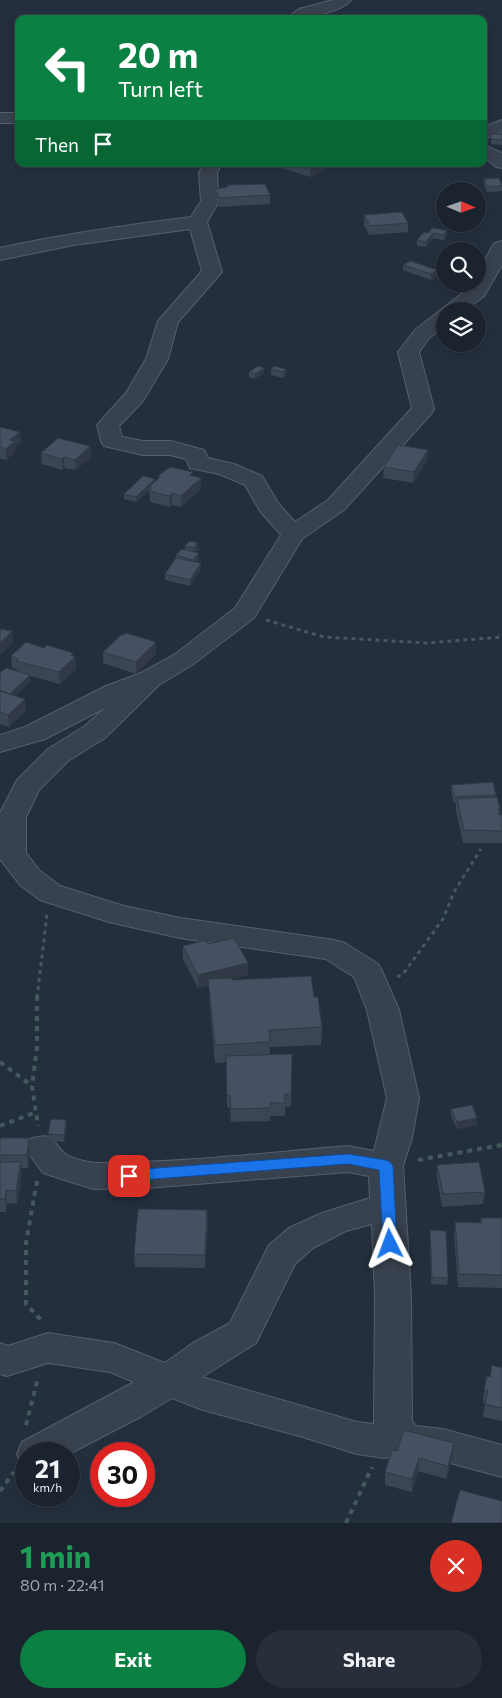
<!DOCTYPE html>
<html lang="en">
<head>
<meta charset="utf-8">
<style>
  body { margin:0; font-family:Commissioner,sans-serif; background:#282f3a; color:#f1f3f6; height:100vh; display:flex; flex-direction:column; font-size:19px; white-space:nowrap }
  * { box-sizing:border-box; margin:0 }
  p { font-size:16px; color:#a0a4aa }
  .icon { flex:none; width:28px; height:28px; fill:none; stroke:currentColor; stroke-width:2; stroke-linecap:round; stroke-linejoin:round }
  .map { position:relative; height:1523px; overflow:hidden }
  .drawer { display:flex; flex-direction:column; background:#1b232e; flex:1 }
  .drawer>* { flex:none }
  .top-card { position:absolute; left:15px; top:15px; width:472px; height:152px; border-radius:10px; box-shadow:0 2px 8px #0003,0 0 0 1px #39404a; background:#0b8043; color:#fff; overflow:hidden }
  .needle { width:32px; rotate:92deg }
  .controls { position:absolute; left:436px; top:182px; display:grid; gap:10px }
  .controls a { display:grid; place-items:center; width:50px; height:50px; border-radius:50%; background:#1b232e; box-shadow:0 2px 8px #0003,0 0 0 1px #39404a; font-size:25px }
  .speed { position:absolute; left:15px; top:1442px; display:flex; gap:10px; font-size:25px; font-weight:700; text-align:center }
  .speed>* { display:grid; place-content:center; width:65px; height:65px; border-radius:50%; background:#1b232e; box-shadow:0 2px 8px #0003,0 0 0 1px #39404a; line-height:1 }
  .speed small { font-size:12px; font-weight:400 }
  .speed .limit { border:8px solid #d22; background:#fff; color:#111 }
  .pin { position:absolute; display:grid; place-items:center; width:42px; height:42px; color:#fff; margin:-21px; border-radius:10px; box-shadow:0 2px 8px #0006 }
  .me { position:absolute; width:55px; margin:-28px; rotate:357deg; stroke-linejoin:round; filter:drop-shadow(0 0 4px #0008) }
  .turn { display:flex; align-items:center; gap:18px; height:105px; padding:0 20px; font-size:22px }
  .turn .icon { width:65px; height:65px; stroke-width:2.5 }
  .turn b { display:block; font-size:35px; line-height:42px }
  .then { display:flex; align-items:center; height:48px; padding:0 20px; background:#0003; gap:10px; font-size:19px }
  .round { display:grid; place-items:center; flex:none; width:52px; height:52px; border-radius:26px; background:#282f3a }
  .overview { display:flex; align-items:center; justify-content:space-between; height:85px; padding:0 20px }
  h1 { font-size:30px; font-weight:700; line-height:38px; color:#1e9e55 }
  .cta { display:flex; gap:10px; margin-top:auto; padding:10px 20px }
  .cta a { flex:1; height:58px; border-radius:30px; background:#0b8043; color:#fff; font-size:20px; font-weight:700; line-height:58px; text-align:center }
  .cta a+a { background:#282f3a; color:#f1f3f6 }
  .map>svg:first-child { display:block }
</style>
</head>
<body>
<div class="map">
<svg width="502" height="1523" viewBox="0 0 502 1523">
  <rect width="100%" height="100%" fill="#242f3e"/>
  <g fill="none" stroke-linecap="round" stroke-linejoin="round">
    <g stroke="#565f6c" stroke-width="2">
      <g id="minor">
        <path d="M333,0H351C341,13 302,19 286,19L299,9Z"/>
        <rect x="0" y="113" width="19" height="10"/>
        <polygon points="502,120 502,132 484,139 484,127"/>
        <polygon points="484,145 502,153 502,168 496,167 484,157"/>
        <path d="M203,164H221L217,173L219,201L207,222L222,272L178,322L168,359L143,401L119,426L122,437L143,441H171L204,450L208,458L234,464L262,476L278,503L295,522L328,500L412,408L398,352L415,330L469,288L472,284H478V273L492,247L495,243L502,241V265L484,296L464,311H445V326L429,338L419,352L434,409L431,414L344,510L302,539L254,618L192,665L159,685L105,738L68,761L39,790L26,817V853L40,871L60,886L124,906L180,918L334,940L345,943L378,964L382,971L399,1010L419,1098L412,1138L403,1166L411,1296L412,1421L416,1426L443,1429L502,1445V1477L443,1461L405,1457L396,1454L385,1458L357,1454L303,1437L203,1410L172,1398L142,1416L69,1454H26V1467L22,1466L17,1454L22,1442L134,1382L110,1372L48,1363L7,1376L0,1374V1343L8,1346L48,1333L114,1343L165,1363L193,1343L230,1323L269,1245L289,1228L322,1213L370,1198L369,1176L348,1172L147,1188L93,1189L43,1173L25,1148L30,1139C59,1130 51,1145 67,1155C74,1159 89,1163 97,1163C180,1163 264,1153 348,1146L374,1151L387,1098L367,1010L354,977L326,959L180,938L109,922L40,900L20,885L0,859V813L17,780L48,749L85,726L105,708L45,739L0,752V735L25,727L106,686L141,673L174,655L235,608L281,535L260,511L245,485L219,474L190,468L186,459L170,455H143L104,446L101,441L97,425L126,393L146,359L158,321L202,271L190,229L74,245L0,260V248C63,234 127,225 191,217L201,201L199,173ZM372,1224L375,1296L374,1424L357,1422L202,1377L256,1343L295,1264L313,1248L346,1231Z"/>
      </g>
    </g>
    <g stroke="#44595c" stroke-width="3" stroke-dasharray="4 4" stroke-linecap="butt">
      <polyline points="266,620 324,637 427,643 502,637"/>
      <polyline points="397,977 403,974 443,919 454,892 481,849"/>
      <polyline points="37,998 47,914"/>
    </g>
    <g stroke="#44595c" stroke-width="4" stroke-dasharray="5 5" stroke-linecap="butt">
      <polyline points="37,996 37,1047 32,1086 38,1126"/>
      <polyline points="0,1062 31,1085"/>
      <polyline points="0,1126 36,1112"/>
      <polyline points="418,1160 502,1145"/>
      <polyline points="37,1181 26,1243 26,1304 43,1322"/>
      <polyline points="26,1425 38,1378"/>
      <polyline points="0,1491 14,1472"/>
      <polyline points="346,1523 372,1467"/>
    </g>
    <use href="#minor" fill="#38414e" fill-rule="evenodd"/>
  </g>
  <g fill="#3b4654">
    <polygon points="491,134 502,134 502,145 491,144"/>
    <polygon points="276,164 328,164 328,168 310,177 276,166"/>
    <polygon points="484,179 502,186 502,191 487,192 484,184"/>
    <polygon points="227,185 270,195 270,204 219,207 215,198 215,189 227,187"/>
    <polygon points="364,215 408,223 408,232 369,235 364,225"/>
    <polygon points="447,230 447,235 444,240 433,238 426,247 417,246 417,240 428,233"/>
    <polygon points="403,265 438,276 431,280 403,270"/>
    <polygon points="264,368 264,373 255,379 249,377 249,372"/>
    <polygon points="271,369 286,369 286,375 283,378 271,375"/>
    <polygon points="0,427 21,442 15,447 15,452 6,460 0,458"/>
    <polygon points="90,446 91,457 75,470 65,468 62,470 42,464 41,453"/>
    <polygon points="428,450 427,461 413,483 383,478 384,467"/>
    <polygon points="158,476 193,476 201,478 201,489 181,507 172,505 170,507 150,502 149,490 137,502 124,499 124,494 155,481 158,479"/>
    <polygon points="185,546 199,549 195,552 199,559 196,562 201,569 190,586 165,580 165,574 176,559 176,555 185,550"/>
    <polygon points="156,642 156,654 136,674 103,663 103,652"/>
    <polygon points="44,648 73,653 73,656 75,657 76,669 60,684 30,676 30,682 15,696 26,711 9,727 0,724 0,673 17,671 16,669 12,668 11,656"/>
    <polygon points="451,785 496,795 496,797 500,809 500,815 502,815 502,843 463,843 456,811 456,803 454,803 451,791"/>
    <polygon points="208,944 248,963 248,975 232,979 232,980 314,997 322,1027 321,1045 270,1047 270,1055 292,1054 291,1107 285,1107 285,1116 270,1116 270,1121 231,1122 230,1108 227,1107 226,1062 215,1063 209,996 209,985 198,988 183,959 183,946"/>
    <polygon points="451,1109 477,1118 477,1125 457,1129 451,1116"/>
    <polygon points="67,1126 64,1142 49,1141 48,1134"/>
    <polygon points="0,1138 30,1151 28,1168 21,1168 22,1175 17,1204 7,1203 6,1212 0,1212"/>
    <polygon points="437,1165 485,1192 483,1204 442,1207 437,1178"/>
    <polygon points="481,1218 502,1218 502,1288 458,1287 454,1235 455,1222 480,1223"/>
    <polygon points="208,1223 205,1268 135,1267 134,1254"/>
    <polygon points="430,1230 448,1278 447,1285 431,1284 430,1237"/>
    <polygon points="502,1368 502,1421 483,1417 485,1403 483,1403 484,1390 490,1377"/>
    <polygon points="397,1451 453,1456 446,1479 418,1471 412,1492 385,1485 385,1472"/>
  </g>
  <g fill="#303945">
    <polygon points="317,164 328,164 328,168 310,177 310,167"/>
    <polygon points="447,230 447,235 444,240 444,235"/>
    <polygon points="433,233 433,238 426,247 426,242"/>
    <polygon points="438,270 438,276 431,280 431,274"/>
    <polygon points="264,368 264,373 255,379 255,374"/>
    <polygon points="286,369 286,375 283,378 283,372"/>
    <polygon points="20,432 21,442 15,447 15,452 6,460 6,449 10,440"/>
    <polygon points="90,446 91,457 75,470 75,460"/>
    <polygon points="428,450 427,461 413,483 414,472"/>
    <polygon points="64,457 65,468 62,470 62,459"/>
    <polygon points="201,478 201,489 181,507 181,496"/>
    <polygon points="155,479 155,485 149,487 149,490 137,502 136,497"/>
    <polygon points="172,493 172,505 170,507 169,496"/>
    <polygon points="198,543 199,549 194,554 194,548"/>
    <polygon points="199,553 199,559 193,566 193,560"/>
    <polygon points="201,563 201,569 190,586 190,580"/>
    <polygon points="12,631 13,643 0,655 0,643"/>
    <polygon points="156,642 156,654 136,674 136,662"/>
    <polygon points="73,653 73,659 75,657 76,669 60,684 59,672"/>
    <polygon points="30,675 30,682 11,700 10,694"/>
    <polygon points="25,699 26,711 9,727 8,715"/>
    <polygon points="248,963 248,975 232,979 208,979 209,985 198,988 198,975"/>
    <polygon points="477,1118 477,1125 457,1129 457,1122"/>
    <polygon points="66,1120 67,1126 64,1142 64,1135"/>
    <polygon points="29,1138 30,1151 28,1168 27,1155"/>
    <polygon points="21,1162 22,1175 17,1204 16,1191"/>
    <polygon points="6,1190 7,1203 6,1212 5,1199"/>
    <polygon points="207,1210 208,1223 205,1268 205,1255"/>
    <polygon points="454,1443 453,1456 446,1479 448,1466"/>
    <polygon points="419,1458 418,1471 412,1492 412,1479"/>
  </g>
  <g fill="#455162" stroke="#303945">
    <polygon points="491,134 502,134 502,140 491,139"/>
    <polygon points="300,164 317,164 310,167"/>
    <polygon points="499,178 502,186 487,187 484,179"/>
    <polygon points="265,184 270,195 219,198 215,189 228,187 227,185"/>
    <polygon points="402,212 408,223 370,226 364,215"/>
    <polygon points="432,228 447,230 444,235 433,233 426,242 417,240 424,232 428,233"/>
    <polygon points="410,261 438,270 431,274 403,265"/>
    <polygon points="258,366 264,368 255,374 249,372"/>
    <polygon points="274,366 286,369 283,372 271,369"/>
    <polygon points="0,427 20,432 10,440 15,441 6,449 0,447"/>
    <polygon points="58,438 90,446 75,460 64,457 62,459 41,453"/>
    <polygon points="398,445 428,450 414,472 384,467"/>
    <polygon points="170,467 193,472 190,475 201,478 181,496 172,493 169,496 149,491 152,488 149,487 160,477 158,476"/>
    <polygon points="143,476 155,479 136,497 124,494"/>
    <polygon points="190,541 198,543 194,548 185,546"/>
    <polygon points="182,549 199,553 193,560 176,555"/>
    <polygon points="176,558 201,563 190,580 165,574"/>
    <polygon points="0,629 12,631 0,643"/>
    <polygon points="126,633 156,642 136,662 103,652 121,635 123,635"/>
    <polygon points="26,642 44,648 47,645 73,653 71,655 75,657 59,672 16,661 18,659 11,656"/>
    <polygon points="6,668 30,675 10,694 0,690 0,673"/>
    <polygon points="0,691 25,699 8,715 0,712"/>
    <polygon points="493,782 496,795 455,797 451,785"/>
    <polygon points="497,797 500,809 498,809 499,815 502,815 502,831 464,830 457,799"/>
    <polygon points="234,938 248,963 198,975 183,946 206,940 208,944"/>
    <polygon points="311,976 314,997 318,997 322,1027 269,1030 270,1042 215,1045 208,979 232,978 232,980"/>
    <polygon points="292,1054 291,1094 284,1094 285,1103 270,1103 270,1108 231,1109 230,1095 227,1095 226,1056"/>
    <polygon points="472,1105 477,1118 457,1122 451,1109"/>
    <polygon points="51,1119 66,1120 64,1135 48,1134"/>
    <polygon points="0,1138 29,1138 27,1155 0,1155"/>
    <polygon points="0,1162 21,1162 16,1191 6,1190 5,1199 0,1199"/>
    <polygon points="479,1162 485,1192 443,1194 437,1165"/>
    <polygon points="138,1209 207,1210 205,1255 134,1254"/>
    <polygon points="481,1218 502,1218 502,1275 459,1274 455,1222 481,1223"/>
    <polygon points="430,1230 446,1231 448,1278 432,1277"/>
    <polygon points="492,1365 502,1368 502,1408 485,1404 488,1390 484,1390 487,1376 490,1377"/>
    <polygon points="404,1430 454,1443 448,1466 419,1458 412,1479 385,1472 392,1450 397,1451"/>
    <polygon points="460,1490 502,1501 502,1523 451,1523"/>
  </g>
  <polygon fill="#1a73e8" stroke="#114b97" points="348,1154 386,1160 390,1162 393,1166 397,1244 395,1248 390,1249 385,1248 383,1244 379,1170 348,1164 129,1181 124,1179 122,1176 124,1172 129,1170"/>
</svg>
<div class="controls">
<a><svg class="needle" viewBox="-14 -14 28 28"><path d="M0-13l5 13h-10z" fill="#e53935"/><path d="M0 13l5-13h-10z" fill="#a0a4aa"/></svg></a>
<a><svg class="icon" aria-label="search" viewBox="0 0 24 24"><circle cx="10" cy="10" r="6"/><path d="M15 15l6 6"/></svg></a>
<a><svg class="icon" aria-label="layers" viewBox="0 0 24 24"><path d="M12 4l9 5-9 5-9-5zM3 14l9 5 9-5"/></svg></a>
</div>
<div class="speed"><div>21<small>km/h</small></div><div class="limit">30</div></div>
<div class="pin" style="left:129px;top:1176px;background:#d93025"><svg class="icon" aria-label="arrive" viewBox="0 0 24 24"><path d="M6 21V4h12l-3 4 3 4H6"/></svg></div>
<svg class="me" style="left:390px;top:1244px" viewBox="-20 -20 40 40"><path d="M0-17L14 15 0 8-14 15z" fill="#1a73e8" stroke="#fff" stroke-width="4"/></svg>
<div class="top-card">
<div class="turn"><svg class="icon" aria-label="left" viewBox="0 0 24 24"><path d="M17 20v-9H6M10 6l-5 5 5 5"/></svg><div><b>20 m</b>Turn left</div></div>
<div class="then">Then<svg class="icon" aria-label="arrive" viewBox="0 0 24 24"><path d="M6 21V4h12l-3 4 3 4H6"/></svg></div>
</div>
</div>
<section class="drawer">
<div class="overview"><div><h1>1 min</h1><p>80 m · 22:41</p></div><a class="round" style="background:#d93025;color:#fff"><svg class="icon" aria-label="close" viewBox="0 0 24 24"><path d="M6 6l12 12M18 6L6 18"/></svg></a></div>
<div class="cta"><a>Exit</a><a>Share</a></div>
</section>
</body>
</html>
